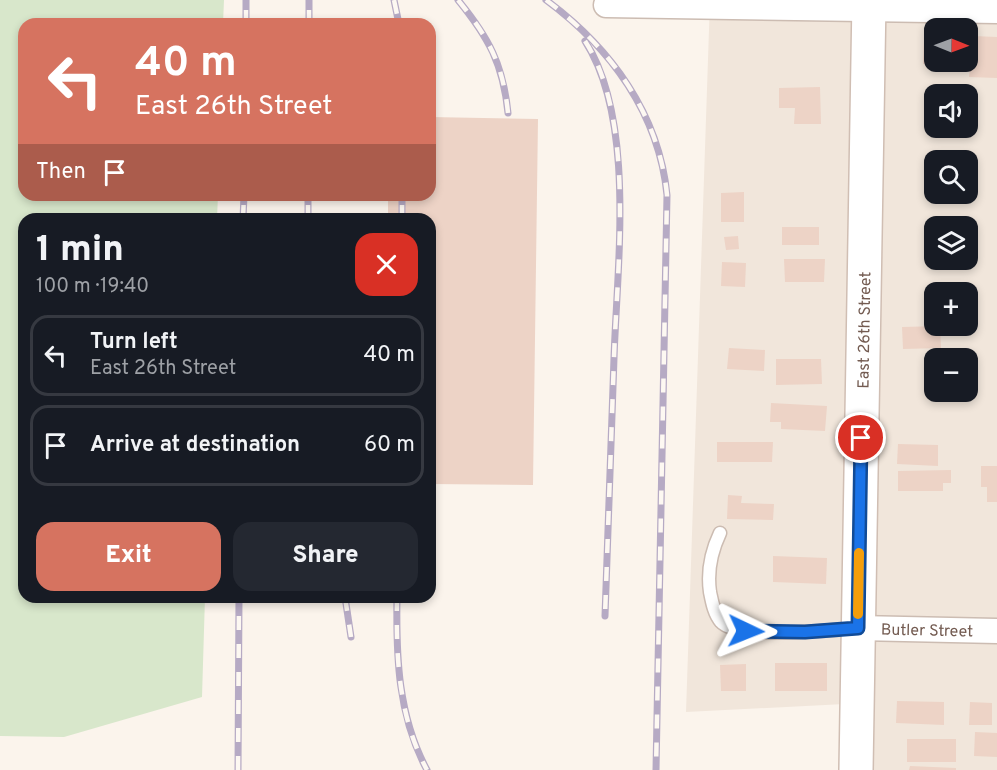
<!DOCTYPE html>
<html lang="en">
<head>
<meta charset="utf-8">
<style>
  body { margin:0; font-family:Overpass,sans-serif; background:#242831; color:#f1f3f6; height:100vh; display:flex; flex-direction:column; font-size:22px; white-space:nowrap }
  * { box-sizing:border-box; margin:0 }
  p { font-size:20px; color:#9ea1a6 }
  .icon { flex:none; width:33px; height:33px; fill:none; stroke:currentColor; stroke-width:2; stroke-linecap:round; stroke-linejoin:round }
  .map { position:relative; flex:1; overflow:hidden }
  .drawer { position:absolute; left:18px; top:213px; width:418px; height:390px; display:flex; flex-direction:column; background:#171b24; border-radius:18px; box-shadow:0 3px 9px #0003 }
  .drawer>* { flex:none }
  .hud { position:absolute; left:18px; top:18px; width:418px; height:183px; border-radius:18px; box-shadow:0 3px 9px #0003; background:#d67360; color:#fff; overflow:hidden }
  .needle { width:39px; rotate:91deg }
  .controls { position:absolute; left:924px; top:18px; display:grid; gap:12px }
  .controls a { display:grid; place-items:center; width:54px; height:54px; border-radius:12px; background:#171b24; box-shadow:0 3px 9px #0003; font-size:30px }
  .pin { position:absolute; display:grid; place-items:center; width:51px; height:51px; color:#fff; margin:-26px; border:3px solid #fff; border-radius:50%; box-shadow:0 2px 6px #0007 }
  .me { position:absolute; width:66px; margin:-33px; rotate:92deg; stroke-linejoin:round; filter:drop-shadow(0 0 4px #0008) }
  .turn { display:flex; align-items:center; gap:21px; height:126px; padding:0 18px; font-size:27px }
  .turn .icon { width:78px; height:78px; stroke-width:2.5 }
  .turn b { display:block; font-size:42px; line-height:51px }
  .then { display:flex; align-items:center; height:57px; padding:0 18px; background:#0003; gap:12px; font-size:22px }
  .round { display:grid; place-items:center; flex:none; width:63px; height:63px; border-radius:18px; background:#242831 }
  .headline { display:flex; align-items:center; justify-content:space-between; height:102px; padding:0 18px }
  h1 { font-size:36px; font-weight:800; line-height:45px }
  .button { display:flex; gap:12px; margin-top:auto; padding:12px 18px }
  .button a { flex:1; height:69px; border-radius:18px; background:#d67360; color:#fff; font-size:24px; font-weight:800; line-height:69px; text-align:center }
  .button a+a { background:#242831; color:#f1f3f6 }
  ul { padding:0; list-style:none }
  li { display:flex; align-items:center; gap:18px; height:81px; margin:0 12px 9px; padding:0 6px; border:3px solid #363941; border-radius:18px }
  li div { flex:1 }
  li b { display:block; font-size:22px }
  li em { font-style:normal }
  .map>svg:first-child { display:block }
</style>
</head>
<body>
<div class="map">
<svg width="997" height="770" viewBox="0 0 997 770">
  <rect width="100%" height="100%" fill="#fbf4ec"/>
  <path fill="#f1e6db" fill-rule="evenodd" d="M710,0H997V770H864V703L686,712ZM934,28H968V62H934ZM934,94H968V128H934ZM934,160H968V194H934ZM934,226H968V260H934ZM934,292H968V326H934ZM934,358H968V392H934Z"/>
  <polygon fill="#d8e7cb" points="0,0 224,0 223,24 24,24 24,195 218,195 217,219 24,219 24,597 205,597 202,697 64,737 0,736"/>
  <g fill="#edd3c6">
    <polygon points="973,36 997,37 997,78 969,77"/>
    <polygon points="924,41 934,41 934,62 942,62 942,65 923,64"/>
    <polygon points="820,87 821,124 794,124 795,108 779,108 779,88"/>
    <polygon points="430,117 538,119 533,485 430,484 430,219 388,219 388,195 430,195"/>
    <polygon points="744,192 744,222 721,222 721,193"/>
    <rect x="782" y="227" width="37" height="18"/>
    <polygon points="738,236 739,249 726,250 724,237"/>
    <polygon points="784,259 825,259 824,282 785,282"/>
    <polygon points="722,262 746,263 745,287 721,286"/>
    <polygon points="940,326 941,348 903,349 902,327"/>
    <polygon points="729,348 765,350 764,371 727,369"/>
    <polygon points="776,359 821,359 822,384 776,385"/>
    <polygon points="771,403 827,406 825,431 781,429 781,422 770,422"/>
    <polygon points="717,442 773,442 772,462 717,462"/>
    <polygon points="898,444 938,445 938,466 897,464"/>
    <polygon points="981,466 997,466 997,502 987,502 987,487 981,487"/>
    <polygon points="951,470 951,483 943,483 943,491 898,491 898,471"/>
    <polygon points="728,495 742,496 741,503 774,504 773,520 727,519"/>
    <polygon points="773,556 827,558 826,584 773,582"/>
    <rect x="775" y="663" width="52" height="28"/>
    <polygon points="746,664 746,691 721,691 720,665"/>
    <polygon points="897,701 944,702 944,725 896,723"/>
    <polygon points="970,702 992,703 992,725 969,725"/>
    <polygon points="975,732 997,733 997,757 974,756"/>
    <rect x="907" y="739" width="49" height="23"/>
    <polygon points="910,766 956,768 956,770 909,770"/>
  </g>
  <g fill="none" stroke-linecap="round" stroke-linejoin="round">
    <g stroke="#ccbcb2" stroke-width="15">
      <path id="lane" d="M720,533C711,552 707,571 710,592C712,602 714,614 721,622C736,640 833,630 858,628"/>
    </g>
    <g stroke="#ccbcb2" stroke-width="27">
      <g id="street">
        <polyline points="606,5 997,11"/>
        <path id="s1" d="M858,628L997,631"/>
      </g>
    </g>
    <g stroke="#d0beb3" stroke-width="36">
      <g id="secondary">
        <path id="s2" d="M856,770L869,0"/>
      </g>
    </g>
    <use href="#lane" stroke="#fff" stroke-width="12"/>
    <use href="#street" stroke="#fff" stroke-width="24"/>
    <use href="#secondary" stroke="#fff" stroke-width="33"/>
    <g stroke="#b6aac4" stroke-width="7">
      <g id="rail">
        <polyline points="394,0 399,24"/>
        <path d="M458,0C489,38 503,64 508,113"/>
        <path d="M546,0C611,48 659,114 667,195L656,770"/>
        <polyline points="246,24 246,0"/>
        <polyline points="309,24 309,0"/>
        <path d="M585,41C636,120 617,265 614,358C611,444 608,530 605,616"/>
        <polyline points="243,219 244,195"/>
        <polyline points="308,219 308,195"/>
        <polyline points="402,219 402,195"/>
        <polyline points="345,597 351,637"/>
        <path d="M397,597C396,657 398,716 427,770"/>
        <polyline points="238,770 239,597"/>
      </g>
    </g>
    <use href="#rail" stroke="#fdf8f2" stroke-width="4.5" stroke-dasharray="14" stroke-linecap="butt"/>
  </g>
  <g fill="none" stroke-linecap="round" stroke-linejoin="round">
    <g stroke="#114b97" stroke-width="15">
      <polyline id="route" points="746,631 805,632 858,628 861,438"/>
    </g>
    <use href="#route" stroke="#1a73e8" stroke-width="10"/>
    <polyline stroke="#f59e0b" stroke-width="10" points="858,614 859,553"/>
  </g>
  <g text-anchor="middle" stroke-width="4.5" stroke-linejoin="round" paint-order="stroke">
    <g font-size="16" fill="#735b51" stroke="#fdf8f2">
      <text dy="6" stroke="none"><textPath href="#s2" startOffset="440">East 26th Street</textPath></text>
      <text dy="6" stroke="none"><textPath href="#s1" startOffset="69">Butler Street</textPath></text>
    </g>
  </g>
</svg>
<div class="controls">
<a><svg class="needle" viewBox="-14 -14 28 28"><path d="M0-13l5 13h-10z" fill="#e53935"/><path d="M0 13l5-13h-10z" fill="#9ea1a6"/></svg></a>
<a><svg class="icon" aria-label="sound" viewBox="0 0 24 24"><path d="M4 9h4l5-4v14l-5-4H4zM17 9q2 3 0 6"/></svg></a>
<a><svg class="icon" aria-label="search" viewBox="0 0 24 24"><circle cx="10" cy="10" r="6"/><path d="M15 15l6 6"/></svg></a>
<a><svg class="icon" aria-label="layers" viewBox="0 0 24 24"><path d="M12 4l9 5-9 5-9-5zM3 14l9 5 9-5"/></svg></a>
<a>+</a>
<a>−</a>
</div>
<div class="pin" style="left:861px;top:438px;background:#d93025"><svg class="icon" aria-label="arrive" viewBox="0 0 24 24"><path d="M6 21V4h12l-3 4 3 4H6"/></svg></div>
<svg class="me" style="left:746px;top:631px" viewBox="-20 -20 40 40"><path d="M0-17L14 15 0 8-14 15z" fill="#1a73e8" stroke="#fff" stroke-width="4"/></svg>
<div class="hud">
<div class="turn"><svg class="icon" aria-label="left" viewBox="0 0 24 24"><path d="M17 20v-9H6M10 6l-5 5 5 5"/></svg><div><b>40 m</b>East 26th Street</div></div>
<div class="then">Then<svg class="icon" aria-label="arrive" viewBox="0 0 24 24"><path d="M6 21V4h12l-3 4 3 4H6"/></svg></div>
</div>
<section class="drawer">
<div class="headline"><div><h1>1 min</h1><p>100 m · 19:40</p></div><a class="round" style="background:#d93025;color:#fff"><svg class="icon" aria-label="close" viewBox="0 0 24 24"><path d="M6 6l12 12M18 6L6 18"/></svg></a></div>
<ul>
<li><svg class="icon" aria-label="left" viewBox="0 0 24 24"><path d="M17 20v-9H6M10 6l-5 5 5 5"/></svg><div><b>Turn left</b><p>East 26th Street</p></div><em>40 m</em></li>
<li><svg class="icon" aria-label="arrive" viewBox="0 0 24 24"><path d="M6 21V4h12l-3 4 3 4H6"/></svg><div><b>Arrive at destination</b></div><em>60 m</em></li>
</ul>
<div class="button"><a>Exit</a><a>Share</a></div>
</section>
</div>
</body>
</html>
